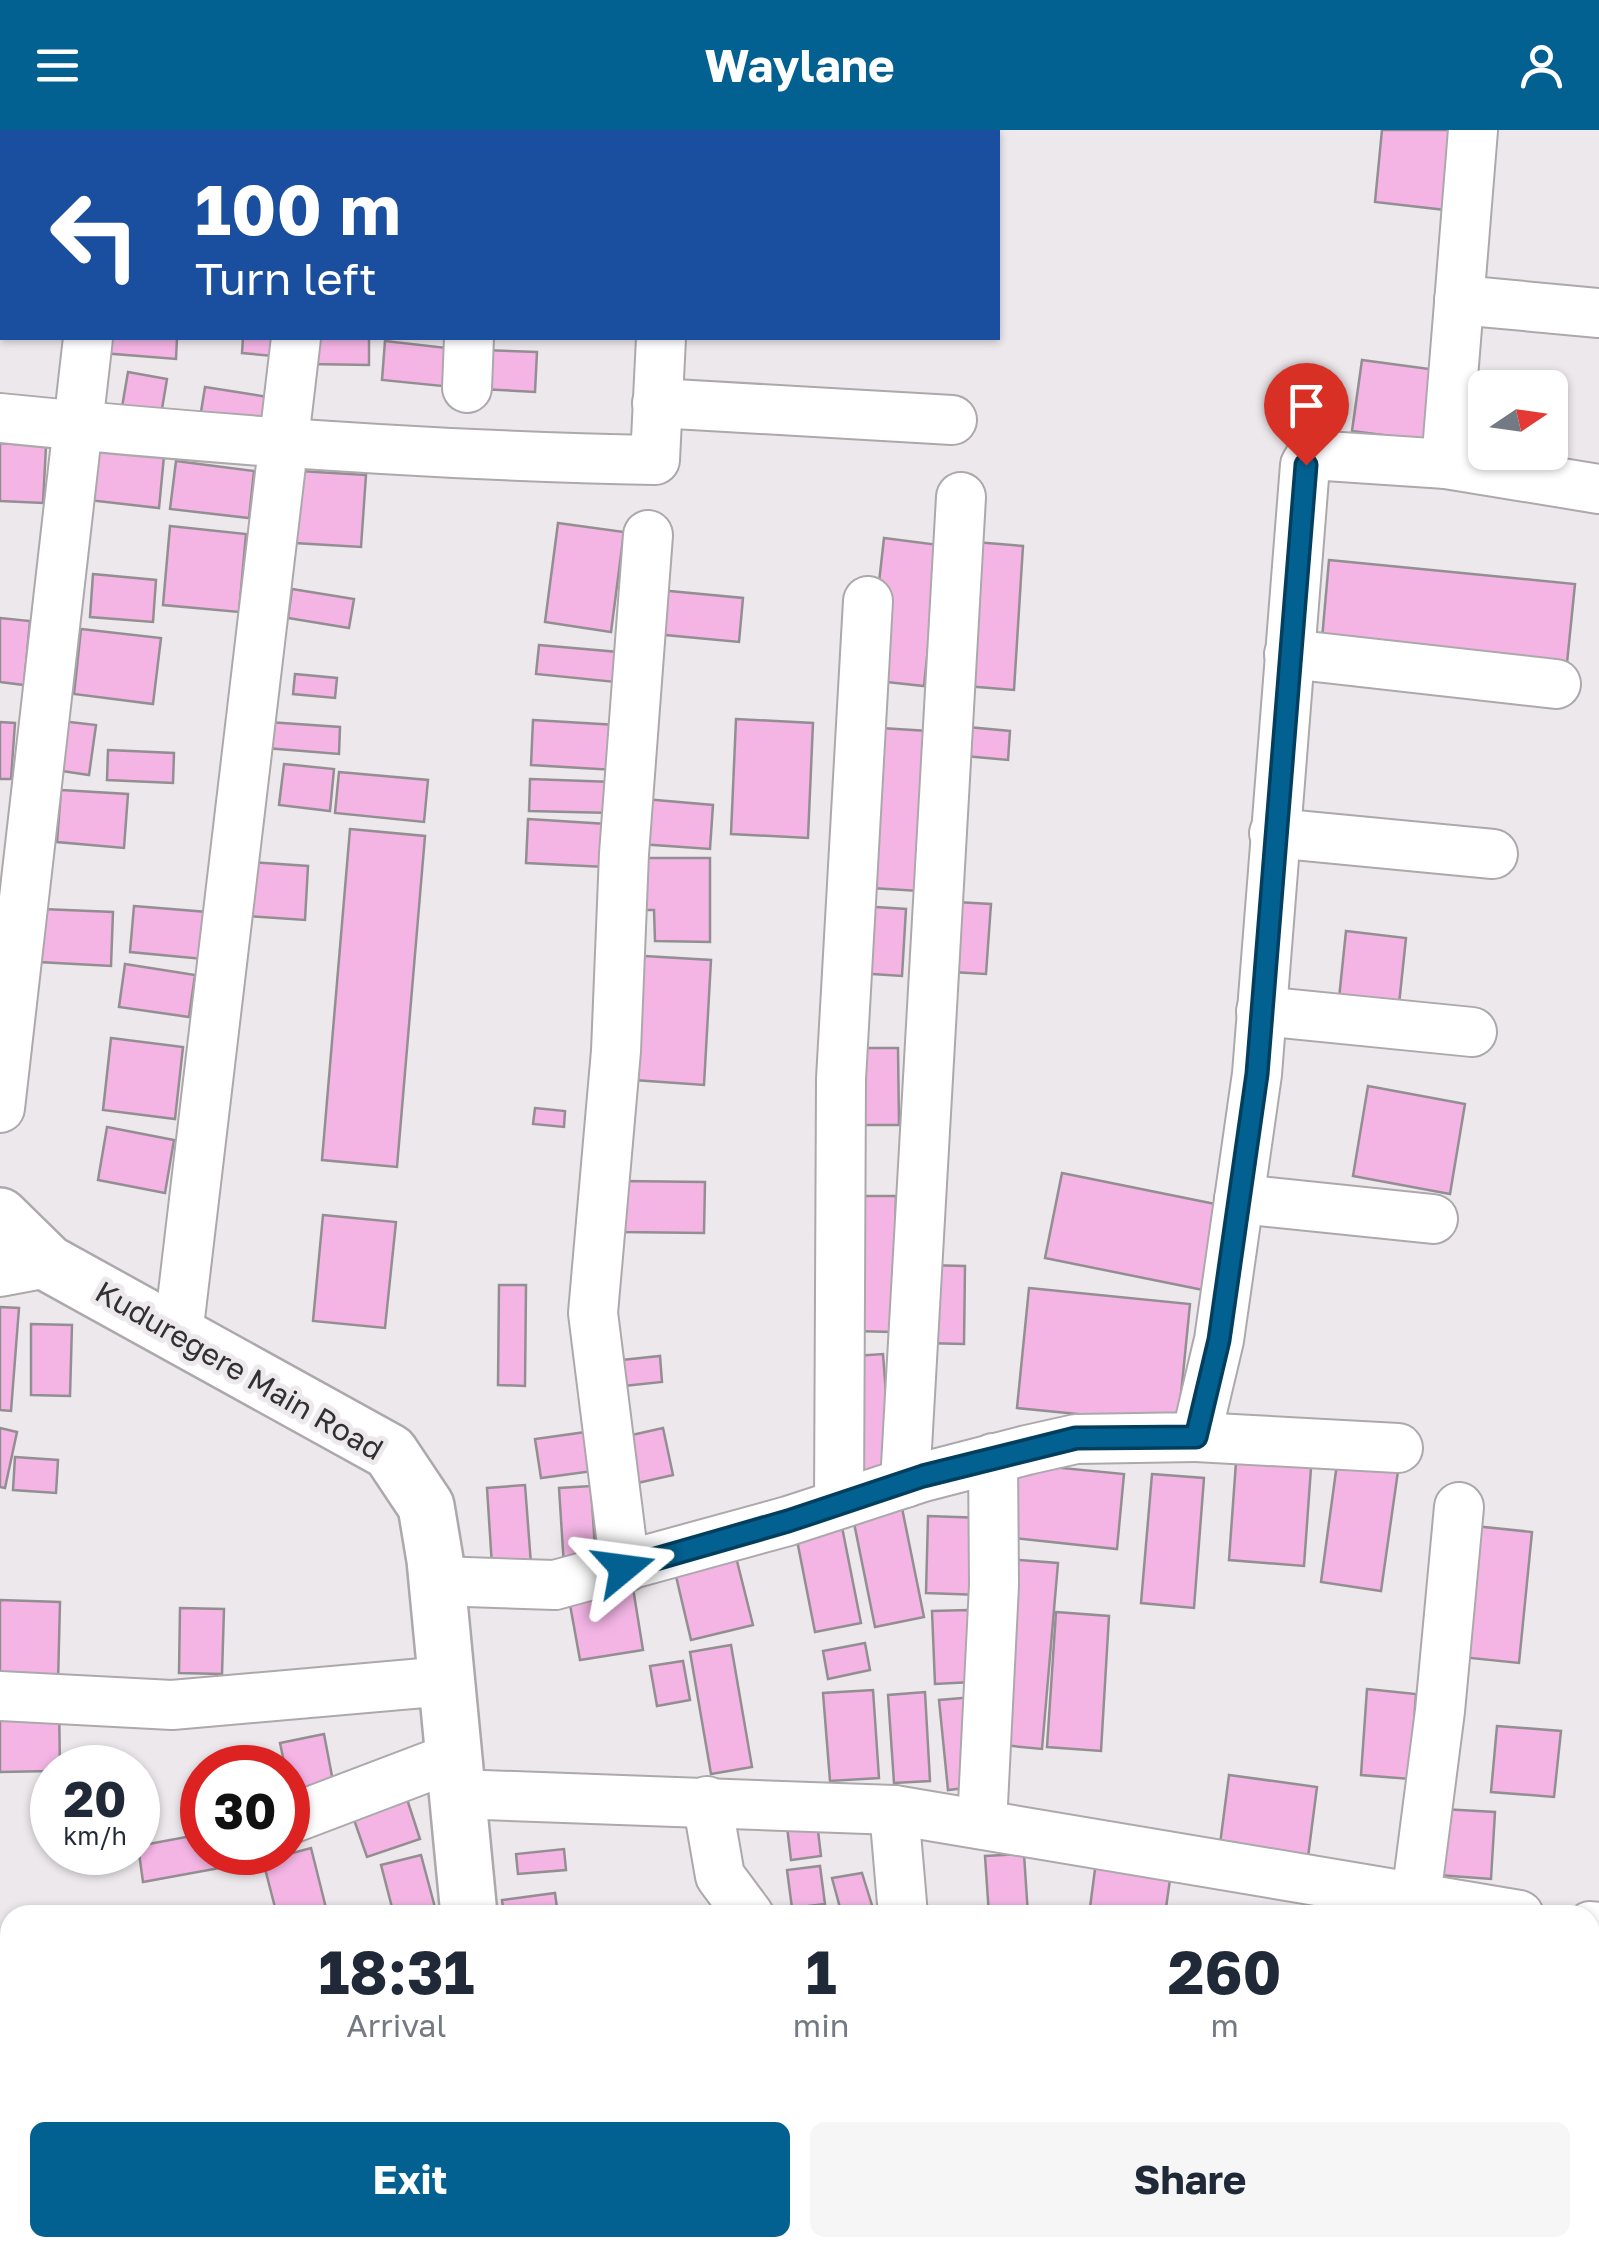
<!DOCTYPE html>
<html lang="en">
<head>
<meta charset="utf-8">
<style>
  body { margin:0; font-family:"Golos Text",sans-serif; background:#f6f6f7; color:#1f2937; height:100vh; display:flex; flex-direction:column; font-size:38px; white-space:nowrap }
  * { box-sizing:border-box; margin:0 }
  p { font-size:32px; color:#747a83 }
  .icon { flex:none; width:55px; height:55px; fill:none; stroke:currentColor; stroke-width:2; stroke-linecap:round; stroke-linejoin:round }
  .map { position:relative; flex:1; overflow:hidden }
  .sheet { position:absolute; left:0px; top:1775px; width:1600px; height:352px; display:flex; flex-direction:column; background:#fff; border-radius:30px 30px 0 0; box-shadow:0 2px 8px #0004 }
  .sheet>* { flex:none }
  .banner { position:absolute; left:0px; top:0px; width:1000px; height:210px; box-shadow:0 2px 8px #0004; background:#1a4fa0; color:#fff; overflow:hidden }
  .needle { width:65px; rotate:77deg }
  .controls { position:absolute; left:1468px; top:240px; display:grid; gap:20px }
  .controls a { display:grid; place-items:center; width:100px; height:100px; border-radius:15px; background:#fff; box-shadow:0 2px 8px #0004; font-size:50px }
  .speed { position:absolute; left:30px; top:1615px; display:flex; gap:20px; font-size:50px; font-weight:700; text-align:center }
  .speed>* { display:grid; place-content:center; width:130px; height:130px; border-radius:50%; background:#fff; box-shadow:0 2px 8px #0004; line-height:1 }
  .speed small { font-size:25px; font-weight:400 }
  .speed .limit { border:15px solid #d22; background:#fff; color:#111 }
  .pin { position:absolute; display:grid; place-items:center; width:85px; height:85px; color:#fff; margin:-102px -42px; border-radius:50% 50% 50% 0; rotate:-45deg; box-shadow:0 0 10px #0007 }
  .pin .icon { rotate:45deg }
  .me { position:absolute; width:110px; margin:-55px; rotate:74deg; stroke-linejoin:round; filter:drop-shadow(0 0 8px #0008) }
  .turn { display:flex; align-items:center; gap:35px; height:210px; padding:0 30px; font-size:45px }
  .turn .icon { width:130px; height:130px; stroke-width:2.5 }
  .turn b { display:block; font-size:70px; line-height:85px }
  .eta { display:flex; justify-content:space-evenly; align-items:center; height:170px; text-align:center }
  .eta b { font-size:60px; font-weight:700; line-height:70px }
  .cta { display:flex; gap:20px; margin-top:auto; padding:20px 30px }
  .cta a { flex:1; height:115px; border-radius:15px; background:#036191; color:#fff; font-size:40px; font-weight:700; line-height:115px; text-align:center }
  .cta a+a { background:#f6f6f7; color:#1f2937 }
  header { display:flex; justify-content:space-between; align-items:center; height:130px; padding:0 30px; background:#036191; color:#fff; font-size:45px; font-weight:700 }
  .map>svg:first-child { display:block }
</style>
</head>
<body>
<header><svg class="icon" aria-label="menu" viewBox="0 0 24 24"><path d="M4 6h16M4 12h16M4 18h16"/></svg>Waylane<svg class="icon" aria-label="person" viewBox="0 0 24 24"><circle cx="12" cy="8" r="4"/><path d="M4 21q1-7 8-7t8 7"/></svg></header>
<div class="map">
<svg width="1599" height="2126" viewBox="0 0 1599 2126">
  <rect width="100%" height="100%" fill="#ede8ec"/>
  <g fill="#f4b5e5" stroke="#938e92" stroke-width="2.5">
    <rect x="379" y="0" width="80" height="2"/>
    <polygon points="1382,0 1455,0 1446,80 1375,72"/>
    <polygon points="103,208 177,208 176,229 102,223"/>
    <polygon points="243,208 274,208 273,226 242,223"/>
    <polygon points="309,208 369,208 369,235 309,234"/>
    <polygon points="385,211 456,219 452,257 382,250"/>
    <polygon points="482,220 537,222 535,262 481,259"/>
    <polygon points="1362,230 1437,240 1429,311 1352,301"/>
    <polygon points="128,242 167,249 161,285 122,277"/>
    <polygon points="205,257 268,267 264,298 200,288"/>
    <polygon points="0,313 46,316 43,373 0,371"/>
    <polygon points="93,318 164,326 159,378 88,370"/>
    <polygon points="176,331 254,341 249,388 170,379"/>
    <polygon points="283,340 366,345 361,417 278,412"/>
    <polygon points="558,393 624,402 611,502 545,492"/>
    <polygon points="170,396 246,404 239,482 163,475"/>
    <polygon points="884,408 939,415 924,556 868,550"/>
    <polygon points="975,412 1023,416 1014,560 966,556"/>
    <polygon points="1329,430 1575,454 1567,533 1322,509"/>
    <polygon points="93,444 156,450 153,492 90,487"/>
    <polygon points="292,459 354,469 349,498 288,488"/>
    <polygon points="659,460 743,468 739,512 655,504"/>
    <polygon points="0,488 30,491 24,555 0,552"/>
    <polygon points="81,499 161,508 153,574 74,564"/>
    <polygon points="539,515 618,522 615,552 536,544"/>
    <polygon points="295,544 337,548 335,568 293,564"/>
    <polygon points="736,589 813,593 808,708 731,704"/>
    <polygon points="533,590 617,595 615,640 531,635"/>
    <polygon points="61,591 96,595 89,645 55,640"/>
    <polygon points="0,592 15,593 11,649 0,649"/>
    <polygon points="268,592 340,597 339,624 266,618"/>
    <polygon points="957,596 1010,601 1008,630 954,625"/>
    <polygon points="881,598 928,601 919,761 872,758"/>
    <polygon points="108,620 174,623 173,653 107,650"/>
    <polygon points="284,634 334,639 330,681 279,675"/>
    <polygon points="339,642 428,650 424,692 335,683"/>
    <polygon points="530,649 613,652 612,683 529,681"/>
    <polygon points="61,660 128,664 124,718 57,712"/>
    <polygon points="644,669 713,675 710,719 640,714"/>
    <polygon points="528,689 607,694 605,737 526,733"/>
    <polygon points="350,699 425,706 397,1037 322,1030"/>
    <polygon points="625,728 710,728 710,812 655,811 654,780 625,780"/>
    <polygon points="251,732 308,736 305,790 247,786"/>
    <polygon points="956,772 991,774 986,844 952,842"/>
    <polygon points="134,776 207,782 203,829 130,822"/>
    <polygon points="861,776 906,779 902,846 857,843"/>
    <polygon points="42,779 113,782 111,836 39,832"/>
    <polygon points="1346,801 1406,808 1398,884 1338,878"/>
    <polygon points="628,825 711,830 704,955 620,949"/>
    <polygon points="125,834 195,845 189,887 119,877"/>
    <polygon points="111,908 183,917 175,989 103,980"/>
    <polygon points="857,918 898,918 899,995 857,995"/>
    <polygon points="1368,956 1465,974 1450,1064 1353,1046"/>
    <polygon points="535,978 565,981 564,997 533,994"/>
    <polygon points="107,997 174,1010 165,1063 98,1050"/>
    <polygon points="1062,1043 1225,1076 1208,1161 1045,1128"/>
    <polygon points="622,1051 705,1052 704,1103 621,1102"/>
    <polygon points="855,1066 896,1066 893,1202 852,1201"/>
    <polygon points="323,1085 396,1092 385,1198 313,1191"/>
    <polygon points="925,1135 965,1136 964,1214 924,1213"/>
    <polygon points="499,1155 526,1155 525,1256 498,1255"/>
    <polygon points="1029,1158 1190,1174 1178,1294 1017,1278"/>
    <polygon points="0,1177 19,1178 11,1281 0,1280"/>
    <polygon points="31,1194 72,1195 70,1266 31,1265"/>
    <polygon points="883,1224 892,1344 848,1347 840,1227"/>
    <polygon points="660,1226 662,1252 604,1258 602,1232"/>
    <polygon points="0,1298 17,1302 5,1358 0,1357"/>
    <polygon points="663,1298 673,1345 633,1354 623,1307"/>
    <polygon points="586,1302 593,1341 541,1348 535,1309"/>
    <polygon points="1237,1318 1312,1324 1304,1436 1229,1430"/>
    <polygon points="1338,1326 1399,1334 1381,1461 1321,1452"/>
    <polygon points="15,1327 58,1330 56,1363 13,1360"/>
    <polygon points="1012,1333 1124,1344 1117,1419 1005,1407"/>
    <polygon points="1152,1344 1204,1348 1194,1478 1141,1473"/>
    <polygon points="525,1355 531,1434 492,1436 487,1358"/>
    <polygon points="591,1356 596,1434 564,1436 559,1358"/>
    <polygon points="902,1378 924,1487 875,1497 853,1388"/>
    <polygon points="928,1386 983,1388 980,1465 926,1463"/>
    <polygon points="841,1392 861,1493 815,1502 795,1400"/>
    <polygon points="1465,1395 1532,1402 1519,1533 1451,1526"/>
    <polygon points="736,1427 753,1495 691,1510 675,1442"/>
    <polygon points="1008,1429 1058,1433 1042,1619 992,1614"/>
    <polygon points="633,1458 643,1520 580,1530 569,1469"/>
    <polygon points="0,1470 60,1472 58,1553 0,1551"/>
    <polygon points="180,1478 224,1479 222,1544 179,1543"/>
    <polygon points="968,1480 972,1552 935,1554 932,1481"/>
    <polygon points="1056,1482 1109,1486 1101,1621 1047,1617"/>
    <polygon points="865,1513 870,1540 828,1549 823,1521"/>
    <polygon points="731,1515 752,1637 711,1644 690,1522"/>
    <polygon points="683,1531 690,1570 657,1576 650,1536"/>
    <polygon points="1367,1559 1416,1564 1410,1649 1361,1645"/>
    <polygon points="873,1560 879,1648 830,1651 823,1563"/>
    <polygon points="925,1562 930,1651 894,1653 888,1565"/>
    <polygon points="974,1567 983,1656 948,1660 939,1570"/>
    <polygon points="0,1574 59,1574 60,1638 52,1638 52,1641 0,1642"/>
    <polygon points="1497,1596 1561,1601 1554,1667 1491,1662"/>
    <polygon points="324,1604 335,1662 292,1670 280,1613"/>
    <polygon points="1229,1645 1317,1657 1304,1758 1216,1745"/>
    <polygon points="406,1666 420,1709 367,1727 352,1684"/>
    <polygon points="1442,1679 1495,1682 1491,1749 1438,1745"/>
    <polygon points="816,1684 821,1726 791,1730 786,1688"/>
    <polygon points="202,1704 202,1722 223,1722 225,1737 143,1752 138,1716"/>
    <polygon points="311,1718 326,1778 297,1785 277,1785 263,1731"/>
    <polygon points="564,1719 566,1740 518,1744 516,1724"/>
    <polygon points="1024,1724 1028,1785 989,1785 985,1726"/>
    <polygon points="1097,1724 1172,1735 1165,1785 1089,1785"/>
    <polygon points="421,1725 437,1785 394,1785 381,1735"/>
    <polygon points="820,1736 825,1774 792,1778 787,1740"/>
    <polygon points="862,1743 875,1785 842,1785 832,1748"/>
    <polygon points="555,1763 558,1785 504,1785 502,1770"/>
    <polygon points="10,2029 10,2101 7,2101 0,2030"/>
    <polygon points="336,2118 443,2118 443,2126 295,2126 294,2121"/>
    <polygon points="957,2118 1013,2118 1014,2126 958,2126"/>
    <polygon points="1336,2118 1412,2118 1411,2126 1336,2126"/>
  </g>
  <g fill="none" stroke-linecap="round" stroke-linejoin="round">
    <g stroke="#aca8ac" stroke-width="52">
      <g id="minor">
        <polyline points="107,2 108,0"/>
        <polyline points="324,2 325,0"/>
        <polyline points="478,2 478,0"/>
        <polyline points="673,2 674,0"/>
        <polyline points="1459,170 1599,183"/>
        <polyline points="467,258 469,208"/>
        <polyline points="657,273 952,290"/>
        <path d="M0,288C218,310 436,326 655,330L661,208"/>
        <polyline points="1446,334 1599,359"/>
        <polyline points="1289,524 1556,554"/>
        <polyline points="1274,703 1493,724"/>
        <polyline points="1261,881 1472,902"/>
        <polyline points="0,978 88,208"/>
        <polyline points="1239,1069 1433,1089"/>
        <polyline points="0,1142 48,1133"/>
        <polyline points="178,1205 296,208"/>
        <polyline points="1196,1307 1398,1318"/>
        <polyline points="905,1353 961,367"/>
        <polyline points="839,1374 841,949 868,471"/>
        <polyline points="625,1438 593,1183 616,921 624,724 648,405"/>
        <polyline points="437,1451 555,1455 788,1391 923,1347 1027,1320 1076,1309 1196,1307 1219,1210 1257,944 1305,335 1311,325 1446,334 1473,0"/>
        <polyline points="0,1566 172,1575 446,1551"/>
        <polyline points="457,1664 894,1680 1519,1785"/>
        <polyline points="707,1671 720,1746 749,1785"/>
        <polyline points="894,1680 903,1785"/>
        <polyline points="288,1690 454,1627"/>
        <polyline points="982,1694 994,1455 993,1328"/>
        <polyline points="1416,1767 1440,1581 1459,1377"/>
        <polyline points="1590,1796 1599,1797"/>
        <polyline points="0,2109 10,2108"/>
        <polyline points="206,2118 207,2126"/>
        <polyline points="766,2118 767,2126"/>
        <polyline points="1073,2118 1073,2126"/>
        <polyline points="1439,2126 1439,2118"/>
      </g>
    </g>
    <g stroke="#aca8ac" stroke-width="60">
      <g id="tertiary">
        <polyline points="0,1086 48,1133 390,1322 426,1376 435,1430 469,1785"/>
        <polyline points="500,2118 501,2126"/>
      </g>
    </g>
    <use href="#minor" stroke="#fff" stroke-width="48"/>
    <use href="#tertiary" stroke="#fff" stroke-width="55"/>
  </g>
  <g fill="none" stroke-linecap="round" stroke-linejoin="round">
    <g stroke="#023f5e" stroke-width="25">
      <polyline id="route" points="624,1438 788,1391 923,1346 1076,1308 1196,1307 1219,1210 1257,944 1306,335"/>
    </g>
    <use href="#route" stroke="#036191" stroke-width="18"/>
  </g>
  <g text-anchor="middle" stroke-width="10" stroke-linejoin="round" paint-order="stroke">
    <g font-size="30" fill="#323132" stroke="#ede8ec">
      <text transform="translate(239 1241) rotate(30)" y="10">Kuduregere Main Road</text>
    </g>
  </g>
</svg>
<div class="controls">
<a><svg class="needle" viewBox="-14 -14 28 28"><path d="M0-13l5 13h-10z" fill="#e53935"/><path d="M0 13l5-13h-10z" fill="#747a83"/></svg></a>
</div>
<div class="speed"><div>20<small>km/h</small></div><div class="limit">30</div></div>
<div class="pin" style="left:1306px;top:335px;background:#d93025"><svg class="icon" aria-label="arrive" viewBox="0 0 24 24"><path d="M6 21V4h12l-3 4 3 4H6"/></svg></div>
<svg class="me" style="left:624px;top:1438px" viewBox="-20 -20 40 40"><path d="M0-17L14 15 0 8-14 15z" fill="#036191" stroke="#fff" stroke-width="4"/></svg>
<div class="banner">
<div class="turn"><svg class="icon" aria-label="left" viewBox="0 0 24 24"><path d="M17 20v-9H6M10 6l-5 5 5 5"/></svg><div><b>100 m</b>Turn left</div></div>
</div>
<section class="sheet">
<div class="eta">
<div><b>18:31</b><p>Arrival</p></div>
<div><b>1</b><p>min</p></div>
<div><b>260</b><p>m</p></div>
</div>
<div class="cta"><a>Exit</a><a>Share</a></div>
</section>
</div>
</body>
</html>
